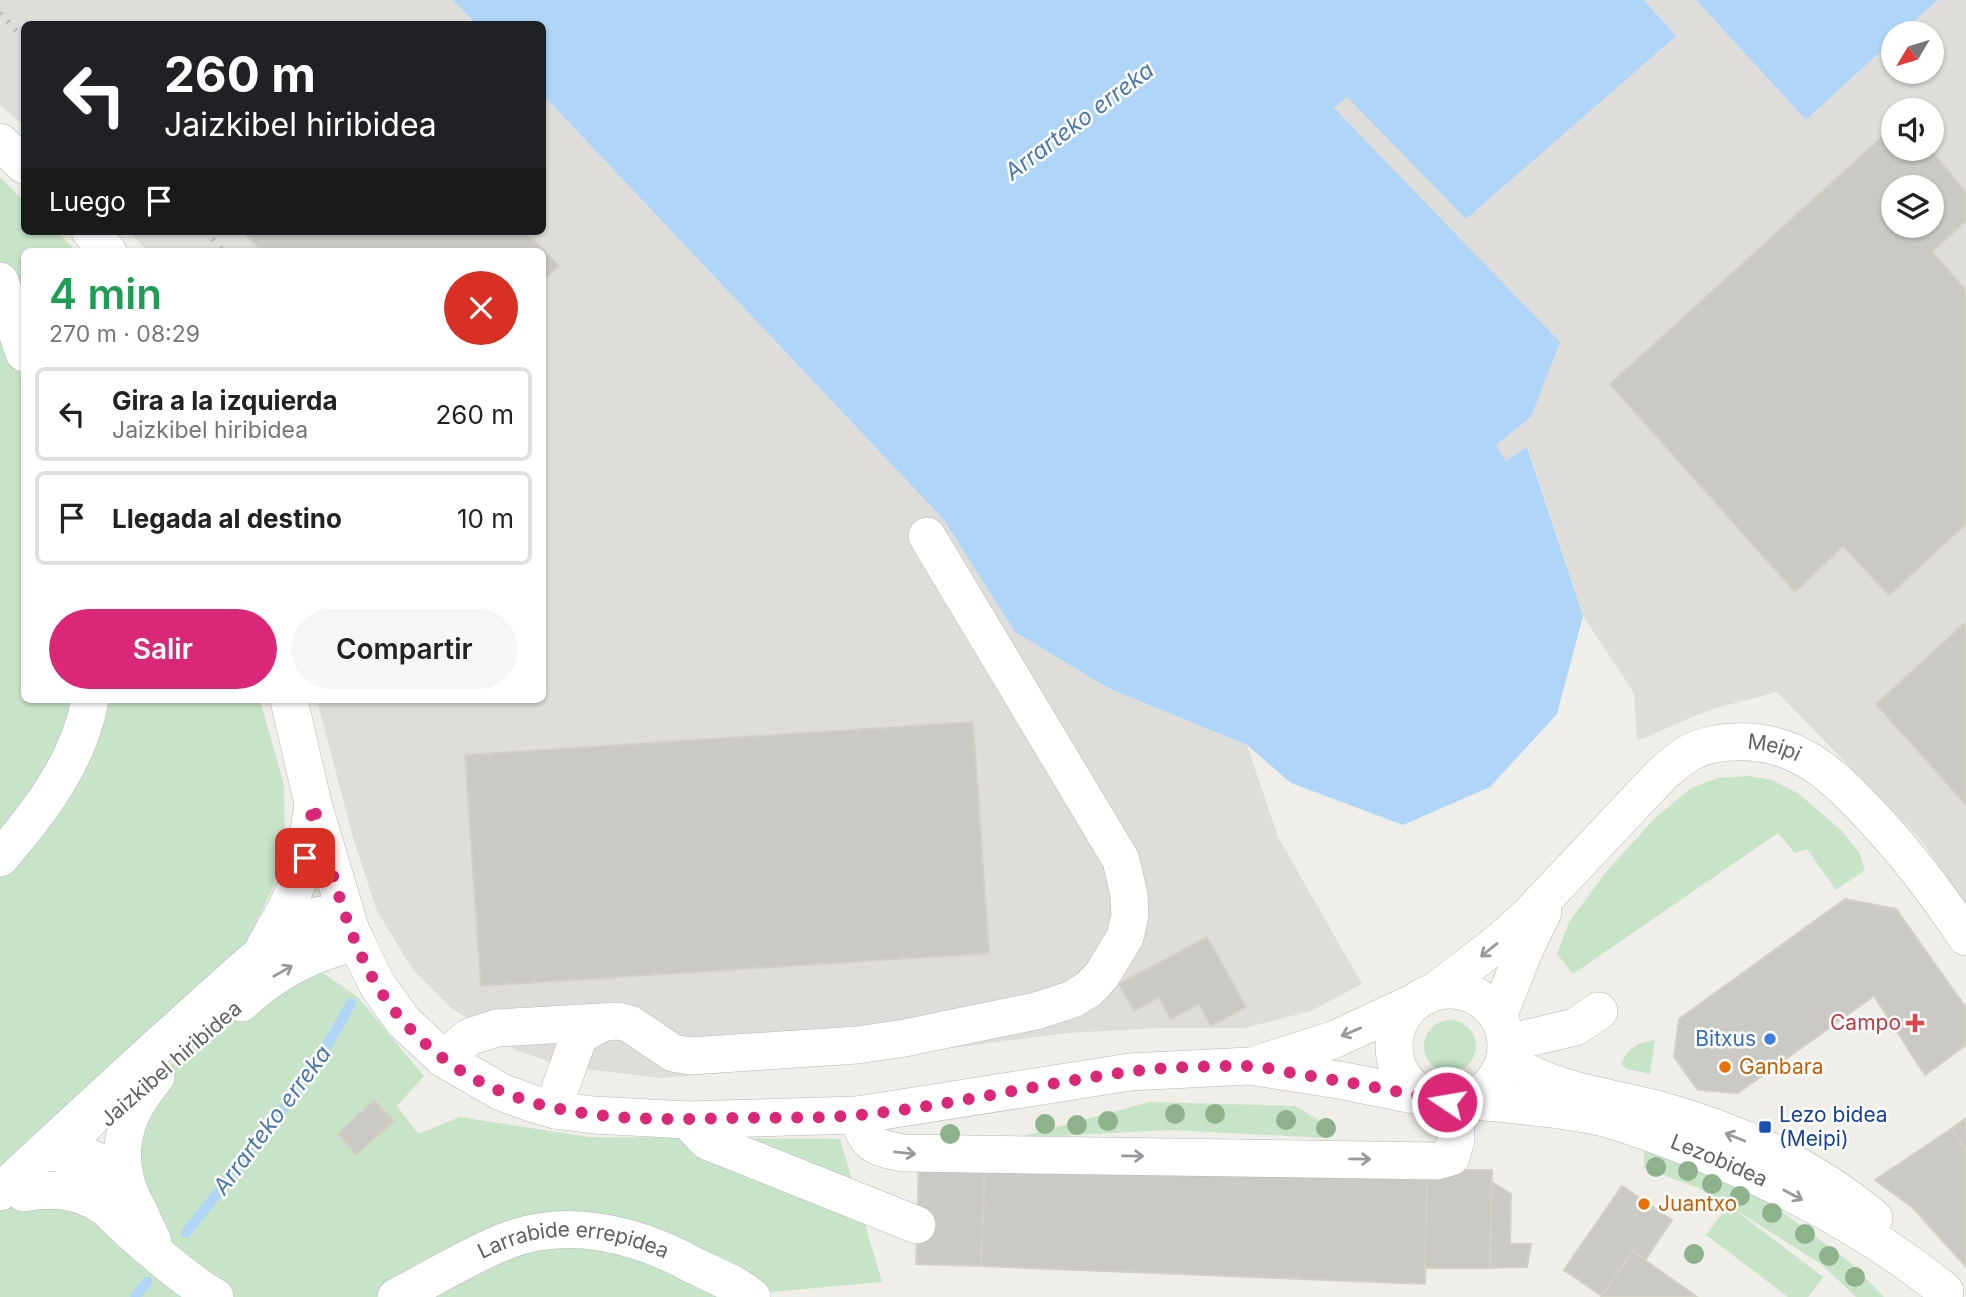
<!DOCTYPE html>
<html lang="es">
<head>
<meta charset="utf-8">
<style>
  body { margin:0; font-family:Inter,sans-serif; background:#f6f6f6; color:#222; height:100vh; display:flex; flex-direction:column; font-size:26px; white-space:nowrap }
  * { box-sizing:border-box; margin:0 }
  p { font-size:23px; color:#767676 }
  .icon { flex:none; width:38px; height:38px; fill:none; stroke:currentColor; stroke-width:2; stroke-linecap:round; stroke-linejoin:round }
  .map { position:relative; flex:1; overflow:hidden }
  .side { position:absolute; left:21px; top:248px; width:525px; height:455px; display:flex; flex-direction:column; background:#fff; border-radius:10px; box-shadow:0 2px 5px #0004 }
  .side>* { flex:none }
  .guide { position:absolute; left:21px; top:21px; width:525px; height:214px; border-radius:10px; box-shadow:0 2px 5px #0004; background:#202124; color:#fff; overflow:hidden }
  .needle { width:46px; rotate:232deg }
  .fabs { position:absolute; left:1881px; top:21px; display:grid; gap:14px }
  .fabs a { display:grid; place-items:center; width:63px; height:63px; border-radius:50%; background:#fff; box-shadow:0 2px 5px #0004; font-size:35px }
  .pin { position:absolute; display:grid; place-items:center; width:60px; height:60px; color:#fff; margin:-30px; border-radius:14px; box-shadow:0 4px 10px #0006 }
  .me { position:absolute; width:77px; margin:-38px; rotate:282deg; stroke-linejoin:round; filter:drop-shadow(0 0 5px #0008) }
  .turn { display:flex; align-items:center; gap:24px; height:147px; padding:0 28px; font-size:32px }
  .turn .icon { width:91px; height:91px; stroke-width:2.5 }
  .turn b { display:block; font-size:49px; line-height:60px }
  .then { display:flex; align-items:center; height:66px; padding:0 28px; background:#0003; gap:14px; font-size:26px }
  .round { display:grid; place-items:center; flex:none; width:74px; height:74px; border-radius:37px; background:#f6f6f6 }
  .head { display:flex; align-items:center; justify-content:space-between; height:119px; padding:0 28px }
  h1 { font-size:42px; font-weight:600; line-height:52px; color:#1e9e55 }
  .primary-button { display:flex; gap:14px; margin-top:auto; padding:14px 28px }
  .primary-button a { flex:1; height:80px; border-radius:42px; background:#db2777; color:#fff; font-size:28px; font-weight:600; line-height:80px; text-align:center }
  .primary-button a+a { background:#f6f6f6; color:#222 }
  ul { padding:0; list-style:none }
  li { display:flex; align-items:center; gap:21px; height:94px; margin:0 14px 10px; padding:0 14px; border:4px solid #e0e0e0; border-radius:10px }
  li div { flex:1 }
  li b { display:block; font-size:26px }
  li em { font-style:normal }
  .map>svg:first-child { display:block }
</style>
</head>
<body>
<div class="map">
<svg width="1966" height="1297" viewBox="0 0 1966 1297">
  <rect width="100%" height="100%" fill="#efeee8"/>
  <g fill="#dfddd9" fill-rule="evenodd">
    <polygon points="0,0 453,0 476,24 24,24 24,126 0,105"/>
    <path d="M1644,0H1696L1806,120L1893,40L1894,72H1932V33H1901L1938,0H1966V904L1920,839L1777,692L1709,710L1637,741L1634,693L1583,616L1528,448L1506,461L1496,445L1531,417L1334,108L1346,97L1676,36ZM1894,110H1932V149H1894ZM1894,187H1932V226H1894Z"/>
    <polygon points="543,95 944,520 1015,632 1108,688 1247,745 1278,837 1362,984 1311,1011 1245,1028 1158,1028 1068,1033 818,1065 661,1078 561,1066 516,1050 450,1007 413,970 377,911 354,841 317,700 542,700 542,252 148,252 129,231 542,231"/>
  </g>
  <g fill="#c7e4c8">
    <polygon points="0,177 24,201 24,231 56,231 77,252 24,252 24,700 260,700 284,785 285,841 272,890 245,945 37,1153 125,1180 156,1077 263,983 284,969 324,974 358,997 424,1076 397,1106 418,1134 460,1117 589,1137 840,1139 882,1282 749,1294 752,1297 0,1297"/>
    <polygon points="1749,776 1772,780 1799,794 1841,830 1859,852 1865,870 1836,890 1807,849 1795,853 1778,833 1573,974 1557,954 1569,922 1606,872 1654,819 1691,788 1718,778"/>
    <circle cx="1450" cy="1046" r="26"/>
    <path d="M1655,1040L1650,1074L1627,1069L1621,1064C1627,1048 1639,1042 1655,1040Z"/>
    <polygon points="1150,1102 1295,1106 1332,1128 1326,1138 1171,1130 1016,1138"/>
    <polygon points="1644,1149 1710,1170 1774,1206 1850,1262 1884,1297 1856,1297 1821,1264 1731,1207 1823,1277 1808,1297 1788,1297 1706,1235 1728,1205 1698,1188 1644,1168"/>
  </g>
  <g fill="#afd6f8">
    <polygon points="453,0 1644,0 1676,36 1466,219 1347,97 1334,108 1560,342 1531,417 1496,445 1506,461 1527,447 1583,616 1557,714 1490,787 1403,825 1291,783 1247,745 1108,688 1015,632 944,520 543,95 542,24 476,24"/>
    <polygon points="1696,0 1938,0 1901,33 1894,33 1893,40 1806,120"/>
  </g>
  <g fill="none" stroke-linecap="round" stroke-linejoin="round">
    <g stroke="#afd6f8" stroke-width="10">
      <path d="M186,1233C244,1159 307,1087 351,1003"/>
      <polyline points="135,1297 147,1282"/>
    </g>
  </g>
  <g fill="#cbc9c4" stroke="#d4d0c6" stroke-width="2" fill-rule="evenodd">
    <path d="M1894,126V149H1930L1966,192V221L1932,252L1966,290V524L1889,595L1843,546L1795,592L1610,384ZM1894,187H1932V226H1894Z"/>
    <polygon points="242,231 525,231 559,266 542,281 542,252 262,252"/>
    <polygon points="1966,622 1966,805 1876,704"/>
    <polygon points="973,722 989,953 481,986 465,755"/>
    <polygon points="1845,899 1896,909 1966,1008 1966,1045 1925,1075 1874,996 1738,1093 1698,1090 1674,1057 1679,1019"/>
    <polygon points="1207,937 1246,1007 1211,1026 1199,1004 1171,1019 1159,997 1134,1011 1119,984"/>
    <polygon points="374,1100 394,1121 356,1155 338,1134"/>
    <polygon points="1966,1118 1966,1150 1951,1129"/>
    <polygon points="1951,1129 1966,1150 1966,1267 1912,1207 1875,1180"/>
    <polygon points="919,1160 985,1163 981,1266 916,1264"/>
    <polygon points="985,1163 1428,1177 1425,1284 981,1266"/>
    <polygon points="1427,1170 1492,1170 1490,1268 1425,1268"/>
    <polygon points="1492,1182 1511,1194 1510,1244 1531,1244 1527,1267 1490,1268"/>
    <polygon points="1622,1186 1672,1220 1645,1260 1633,1251 1602,1296 1564,1270"/>
    <polygon points="1633,1251 1645,1260 1697,1297 1601,1297"/>
  </g>
  <g fill="none" stroke-linecap="round" stroke-linejoin="round">
    <g stroke="#b4b7bb" stroke-width="38">
      <g id="minor">
        <polyline points="0,142 24,165"/>
        <polyline points="90,231 108,252"/>
        <polyline points="0,281 24,353"/>
        <polyline points="313,804 351,931 378,986 404,1022 444,1059 501,1092 531,1103 555,1110 594,1115 687,1120 857,1115 1130,1072 1249,1066 1339,1080 1429,1098"/>
        <path d="M0,858C40,812 79,761 90,700"/>
        <polyline points="265,946 286,909 297,884 305,858 313,804 289,700"/>
        <circle cx="1450" cy="1046" r="56"/>
        <path id="s1" d="M1434,992L1498,943L1528,916L1663,773C1671,767 1680,758 1689,753C1702,746 1720,742 1735,742C1798,739 1834,776 1874,819C1909,856 1938,895 1966,937"/>
        <path d="M241,1003C275,972 310,953 355,943"/>
        <polyline points="1498,1017 1524,951 1543,912"/>
        <polyline points="1507,1043 1575,1027 1599,1011"/>
        <polyline points="444,1059 469,1037 497,1028 619,1021 630,1024 673,1053 690,1056 857,1045 905,1038 1036,1011 1073,999 1089,989 1102,975 1125,937 1130,915 1129,895 1121,860 927,536"/>
        <path d="M1505,1059C1547,1090 1606,1096 1656,1109C1734,1130 1811,1166 1874,1218"/>
        <polyline points="1257,1064 1333,1040 1413,1003"/>
        <path id="s2" d="M1466,1100C1512,1105 1559,1108 1604,1118C1635,1126 1665,1138 1695,1150C1783,1185 1871,1231 1945,1291"/>
        <polyline points="555,1110 561,1086 579,1036 603,1022"/>
        <path d="M857,1115C868,1146 872,1147 904,1153L1437,1161L1451,1157L1456,1140V1120"/>
        <path d="M92,1117C82,1128 71,1138 70,1153C69,1187 185,1281 215,1297"/>
        <polyline points="687,1120 707,1141 917,1225"/>
        <path d="M55,1153C118,1151 130,1193 153,1242"/>
        <path d="M0,1192C72,1125 144,1058 218,992C238,974 296,920 320,915C334,913 344,920 351,931"/>
        <path d="M24,1193C53,1187 79,1190 103,1206"/>
        <path d="M130,1193C113,1149 126,1112 156,1077"/>
        <path id="s3" d="M396,1297C432,1279 468,1256 506,1241C567,1217 636,1234 691,1264C711,1274 735,1283 752,1297"/>
      </g>
    </g>
    <use href="#minor" stroke="#fff" stroke-width="37"/>
    <g stroke="#b5b6b6" stroke-width="5" stroke-dasharray="2 9" stroke-linecap="butt">
      <polyline points="0,13 24,39"/>
      <polyline points="205,231 225,252"/>
    </g>
  </g>
  <g fill="#8db28c">
    <circle cx="1175" cy="1114" r="10"/>
    <circle cx="1215" cy="1114" r="10"/>
    <circle cx="1286" cy="1120" r="10"/>
    <circle cx="1108" cy="1121" r="10"/>
    <circle cx="1045" cy="1124" r="10"/>
    <circle cx="1077" cy="1125" r="10"/>
    <circle cx="1326" cy="1128" r="10"/>
    <circle cx="950" cy="1134" r="10"/>
    <circle cx="1656" cy="1167" r="10"/>
    <circle cx="1688" cy="1171" r="10"/>
    <circle cx="1712" cy="1184" r="10"/>
    <circle cx="1740" cy="1196" r="10"/>
    <circle cx="1772" cy="1213" r="10"/>
    <circle cx="1805" cy="1234" r="10"/>
    <circle cx="1694" cy="1254" r="10"/>
    <circle cx="1829" cy="1256" r="10"/>
    <circle cx="1855" cy="1277" r="10"/>
  </g>
  <defs><path id="oneway-shaft" d="M-6 0H5M1.5-3L5.5 0L1.5 3" fill="none" stroke-width="1.6" stroke-linecap="round" stroke-linejoin="round" transform="scale(1.75)"/></defs>
  <g stroke="#97999c">
    <use href="#oneway-shaft" transform="translate(1489 950) rotate(141)"/>
    <use href="#oneway-shaft" transform="translate(283 971) rotate(-30)"/>
    <use href="#oneway-shaft" transform="translate(1351 1032) rotate(157)"/>
    <use href="#oneway-shaft" transform="translate(1735 1137) rotate(-158)"/>
    <use href="#oneway-shaft" transform="translate(905 1153) rotate(6)"/>
    <use href="#oneway-shaft" transform="translate(1133 1156) rotate(1)"/>
    <use href="#oneway-shaft" transform="translate(1360 1159) rotate(1)"/>
    <use href="#oneway-shaft" transform="translate(1793 1195) rotate(28)"/>
  </g>
  <g fill="none" stroke-linecap="round" stroke-linejoin="round">
    <path stroke="#db2777" stroke-width="12" stroke-dasharray="0 21.6" d="M305,858L313,804C335,879 350,961 403,1021C488,1118 608,1122 727,1118C771,1117 815,1119 859,1115C949,1106 1037,1084 1127,1072C1163,1067 1209,1066 1246,1066C1263,1066 1281,1071 1298,1074C1348,1082 1398,1091 1447,1102"/>
  </g>
  <path fill="#e0444e" stroke="#fff" stroke-width="2.5" d="M1911.5 1012.5h7v7h7v7h-7v7h-7v-7h-7v-7h7z"/>
  <circle fill="#3f7fe0" stroke="#fff" stroke-width="2.5" cx="1770" cy="1039" r="7"/>
  <g fill="#e8710a" stroke="#fff" stroke-width="2.5">
    <circle cx="1725" cy="1067" r="7"/>
    <circle cx="1644" cy="1204" r="7"/>
  </g>
  <rect fill="#1a4fb4" stroke="#fff" stroke-width="2.5" x="1758" y="1120" width="14" height="14" rx="3.5"/>
  <g text-anchor="middle" stroke-width="5" stroke-linejoin="round" paint-order="stroke">
    <g font-size="21" fill="#5f6266" stroke="#fff">
      <text dy="7" stroke="none"><textPath href="#s1" startOffset="438">Meipi</textPath></text>
      <text transform="translate(171 1064) rotate(-41)" y="7">Jaizkibel hiribidea</text>
      <text dy="7" stroke="none"><textPath href="#s2" startOffset="262">Lezobidea</textPath></text>
      <text dy="7" stroke="none"><textPath href="#s3" startOffset="192">Larrabide errepidea</textPath></text>
    </g>
    <g font-size="21" fill="#be3a42" stroke="#fff" text-anchor="end">
      <text x="1901" y="1030">Campo</text>
    </g>
    <g font-size="21" fill="#366cbe" stroke="#fff" text-anchor="end">
      <text x="1756" y="1046">Bitxus</text>
    </g>
    <g font-size="21" fill="#c56008" stroke="#fff" text-anchor="start">
      <text x="1739" y="1074">Ganbara</text>
      <text x="1658" y="1211">Juantxo</text>
    </g>
    <g font-size="21" fill="#164399" stroke="#fff" text-anchor="start">
      <text x="1779" y="1122">Lezo bidea<tspan x="1779" dy="24">(Meipi)</tspan></text>
    </g>
    <g font-size="23" font-style="italic" fill="#4c77a9" stroke="#fff">
      <text transform="translate(1079 121) rotate(-37)" y="8">Arrarteko erreka</text>
      <text transform="translate(272 1120) rotate(-53)" y="8">Arrarteko erreka</text>
    </g>
  </g>
</svg>
<div class="fabs">
<a><svg class="needle" viewBox="-14 -14 28 28"><path d="M0-13l5 13h-10z" fill="#e53935"/><path d="M0 13l5-13h-10z" fill="#767676"/></svg></a>
<a><svg class="icon" aria-label="sound" viewBox="0 0 24 24"><path d="M4 9h4l5-4v14l-5-4H4zM17 9q2 3 0 6"/></svg></a>
<a><svg class="icon" aria-label="layers" viewBox="0 0 24 24"><path d="M12 4l9 5-9 5-9-5zM3 14l9 5 9-5"/></svg></a>
</div>
<div class="pin" style="left:305px;top:858px;background:#d93025"><svg class="icon" aria-label="arrive" viewBox="0 0 24 24"><path d="M6 21V4h12l-3 4 3 4H6"/></svg></div>
<svg class="me" style="left:1447px;top:1102px" viewBox="-20 -20 40 40"><circle r="17" fill="#db2777" stroke="#fff" stroke-width="3"/><path d="M0-11L8 9 0 5-8 9z" fill="#fff"/></svg>
<div class="guide">
<div class="turn"><svg class="icon" aria-label="left" viewBox="0 0 24 24"><path d="M17 20v-9H6M10 6l-5 5 5 5"/></svg><div><b>260 m</b>Jaizkibel hiribidea</div></div>
<div class="then">Luego<svg class="icon" aria-label="arrive" viewBox="0 0 24 24"><path d="M6 21V4h12l-3 4 3 4H6"/></svg></div>
</div>
<section class="side">
<div class="head"><div><h1>4 min</h1><p>270 m · 08:29</p></div><a class="round" style="background:#d93025;color:#fff"><svg class="icon" aria-label="close" viewBox="0 0 24 24"><path d="M6 6l12 12M18 6L6 18"/></svg></a></div>
<ul>
<li><svg class="icon" aria-label="left" viewBox="0 0 24 24"><path d="M17 20v-9H6M10 6l-5 5 5 5"/></svg><div><b>Gira a la izquierda</b><p>Jaizkibel hiribidea</p></div><em>260 m</em></li>
<li><svg class="icon" aria-label="arrive" viewBox="0 0 24 24"><path d="M6 21V4h12l-3 4 3 4H6"/></svg><div><b>Llegada al destino</b></div><em>10 m</em></li>
</ul>
<div class="primary-button"><a>Salir</a><a>Compartir</a></div>
</section>
</div>
</body>
</html>
